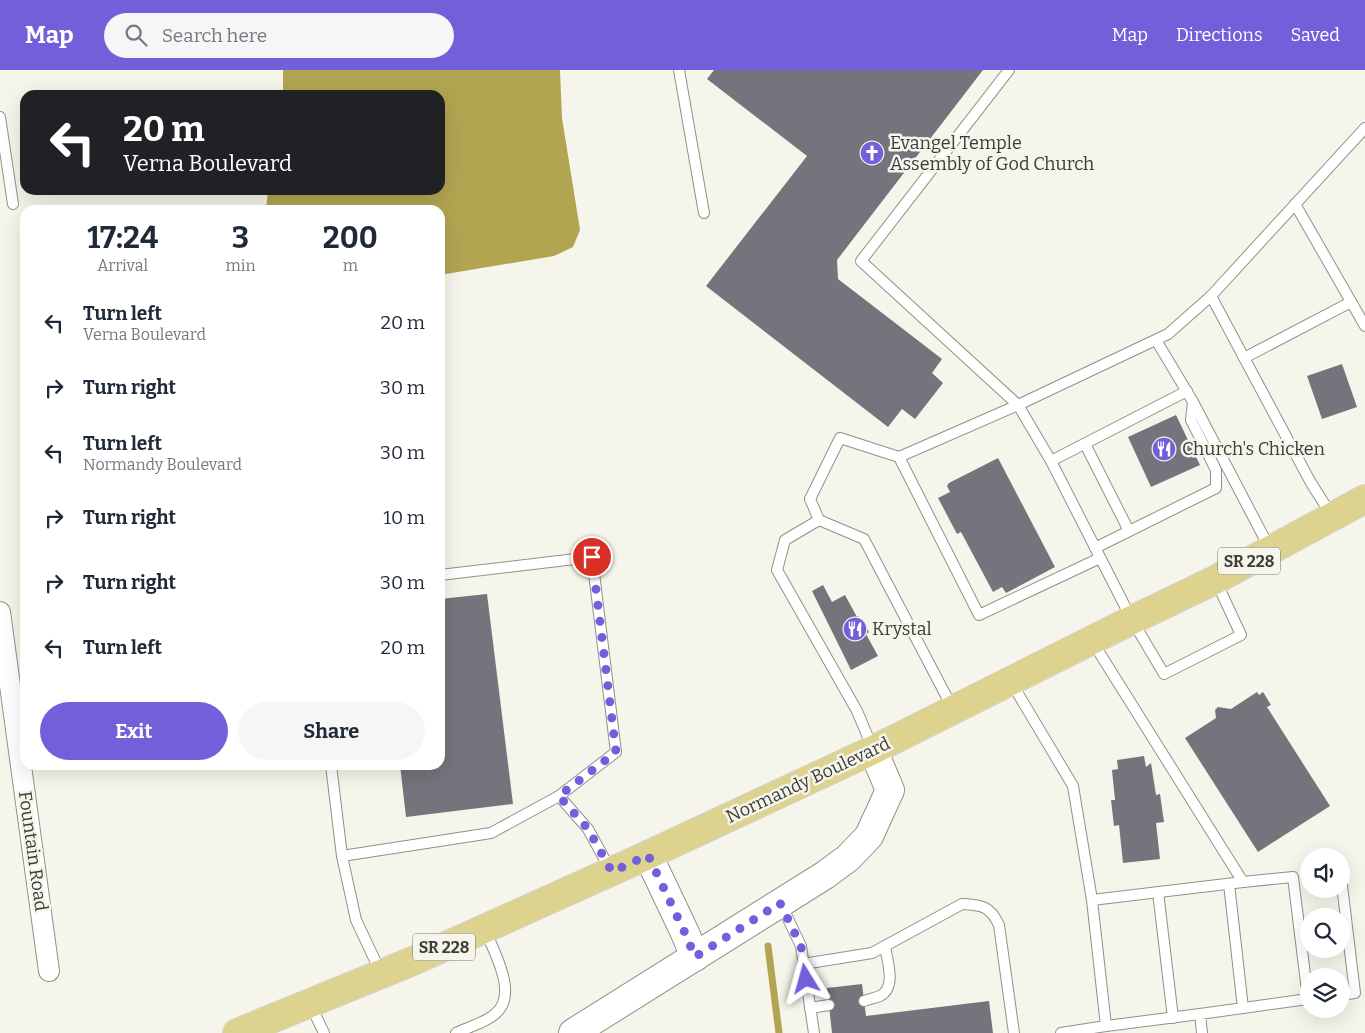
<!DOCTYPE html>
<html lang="en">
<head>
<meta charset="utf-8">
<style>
  body { margin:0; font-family:Bitter,serif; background:#f6f6f7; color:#1f2937; height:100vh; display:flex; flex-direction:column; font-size:19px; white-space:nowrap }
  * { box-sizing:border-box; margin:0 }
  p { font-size:16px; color:#747a83 }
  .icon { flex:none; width:28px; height:28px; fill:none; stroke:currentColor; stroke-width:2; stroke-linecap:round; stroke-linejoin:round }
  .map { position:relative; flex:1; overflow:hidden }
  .sheet { position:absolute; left:20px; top:135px; width:425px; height:565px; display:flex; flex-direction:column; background:#fff; border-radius:15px; box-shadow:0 5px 20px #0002 }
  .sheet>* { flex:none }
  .banner { position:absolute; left:20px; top:20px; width:425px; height:105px; border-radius:15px; box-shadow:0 5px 20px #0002; background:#202124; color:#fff; overflow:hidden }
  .fabs { position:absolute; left:1300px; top:778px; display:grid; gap:10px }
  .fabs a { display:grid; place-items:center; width:50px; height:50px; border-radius:50%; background:#fff; box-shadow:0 5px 20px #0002; font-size:25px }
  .pin { position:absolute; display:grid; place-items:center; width:42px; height:42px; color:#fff; margin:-21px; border:2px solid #fff; border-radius:50%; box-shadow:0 1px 5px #0007 }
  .me { position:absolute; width:55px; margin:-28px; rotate:352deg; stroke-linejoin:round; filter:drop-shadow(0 0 4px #0008) }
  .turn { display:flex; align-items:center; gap:18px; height:105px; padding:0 20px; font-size:22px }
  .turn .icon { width:65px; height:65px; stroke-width:2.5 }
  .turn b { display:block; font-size:35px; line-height:42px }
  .eta { display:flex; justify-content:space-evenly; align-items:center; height:85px; text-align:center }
  .eta b { font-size:30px; font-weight:700; line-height:35px }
  .cta { display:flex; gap:10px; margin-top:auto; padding:10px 20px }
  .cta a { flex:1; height:58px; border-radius:30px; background:#735fd9; color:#fff; font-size:20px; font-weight:700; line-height:58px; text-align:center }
  .cta a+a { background:#f6f6f7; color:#1f2937 }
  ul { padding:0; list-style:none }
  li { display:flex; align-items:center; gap:15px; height:65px; padding:0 20px }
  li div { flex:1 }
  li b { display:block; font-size:19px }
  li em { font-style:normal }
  header { display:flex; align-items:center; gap:30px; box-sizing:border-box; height:70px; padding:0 25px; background:#735fd9; color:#fff }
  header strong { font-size:24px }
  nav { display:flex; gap:28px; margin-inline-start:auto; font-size:18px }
  .search { width:350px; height:45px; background:#f6f6f7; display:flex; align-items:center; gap:12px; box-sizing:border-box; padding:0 18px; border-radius:28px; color:#747a83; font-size:19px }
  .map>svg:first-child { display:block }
</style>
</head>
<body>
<header>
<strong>Map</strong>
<div class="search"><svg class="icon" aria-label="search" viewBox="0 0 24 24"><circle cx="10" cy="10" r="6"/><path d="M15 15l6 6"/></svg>Search here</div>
<nav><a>Map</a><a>Directions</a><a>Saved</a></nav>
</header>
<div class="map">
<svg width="1365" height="963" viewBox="0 0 1365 963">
  <rect width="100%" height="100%" fill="#f6f5eb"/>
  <polygon fill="#b2a551" points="283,0 560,0 562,48 580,160 573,177 554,186 440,205 440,140 266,140 268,120 440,120 440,25 283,25"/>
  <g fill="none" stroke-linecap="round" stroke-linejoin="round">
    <polyline stroke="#b2a551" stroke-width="7" points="768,876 779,963"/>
  </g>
  <g fill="#74747c">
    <polygon points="714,0 983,0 837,190 838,209 942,289 932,303 943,313 915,349 902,339 888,357 706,216 807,86 707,9"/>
    <polygon points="1342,294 1357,337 1322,349 1307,306"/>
    <polygon points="1176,345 1200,395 1151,417 1128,367"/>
    <polygon points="998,388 1055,497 1006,523 1002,517 993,522 961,462 957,464 938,428 950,422 947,416 949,413"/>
    <polygon points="823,515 832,532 845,525 857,547 858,546 863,556 865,555 869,562 866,564 878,586 851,600 812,521"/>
    <polygon points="487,524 513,734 406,747 400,695 440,695 440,529"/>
    <polygon points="1257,622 1259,625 1263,622 1271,635 1267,637 1330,736 1258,782 1185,668 1216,648 1215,640 1218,637 1231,639"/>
    <polygon points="1144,686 1146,697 1151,693 1156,725 1160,724 1164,752 1156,753 1160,789 1123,793 1119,755 1114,756 1111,730 1115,730 1112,700 1118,699 1117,690"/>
    <polygon points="862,914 866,946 989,931 993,963 832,963 827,918"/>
  </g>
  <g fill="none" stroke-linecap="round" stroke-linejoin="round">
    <g stroke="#929189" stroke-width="12">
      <g id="lane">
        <polyline points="679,0 704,143"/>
        <polyline points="1009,0 861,191 1018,335 1051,391 1132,550 1164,604 1241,565 1216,511"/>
        <polyline points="0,47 13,134"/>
        <polyline points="1295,134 1365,256"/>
        <polyline points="1211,226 1311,413 1332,446"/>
        <polyline points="1156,270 1193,332 1270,479"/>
        <polyline points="1244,288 1351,232"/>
        <polyline points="1085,374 1129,461"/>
        <polyline points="899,387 979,545 1100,488"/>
        <polyline points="1051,391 1187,321"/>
        <polyline points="819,450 864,469 953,639"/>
        <polyline points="1095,478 1216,418 1216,400 1191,350 1193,332"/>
        <polyline points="1092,571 1243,812 1293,807 1308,929 1200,944 1202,963"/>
        <polyline points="1011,612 1073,716 1092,830 1106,956 1061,963"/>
        <polyline points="873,679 857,641 777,500 785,470 819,450 810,429 840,368 899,387 1018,335 1168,264 1211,226 1365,58"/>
        <polyline points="331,695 342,786"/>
        <polyline points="559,726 588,759 611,801"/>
        <polyline points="1341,807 1355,923 1341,925"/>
        <polyline points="1229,814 1243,938"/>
        <polyline points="1158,822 1173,948"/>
        <polyline points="1092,830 1243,812"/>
        <polyline points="781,834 801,876 814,963"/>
        <path d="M803,894L872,883L962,834C982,835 990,836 999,855L1014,963"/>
        <polyline points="381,903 356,850 342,786 491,763 559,726 616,682 592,487 440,505"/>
        <path d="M864,931C869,929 875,928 880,926C897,917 887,891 885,876"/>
        <polyline points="310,934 324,963"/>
        <polyline points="810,938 829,935"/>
        <polyline points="1106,956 1200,944"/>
        <path d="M456,963C468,957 485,953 495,944C519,925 494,882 485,860"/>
      </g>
    </g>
    <g stroke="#929189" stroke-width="22">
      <polyline id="street" points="0,542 49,901"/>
    </g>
    <g stroke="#929189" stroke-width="30">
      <g id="secondary">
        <polyline points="648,785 685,863 695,887"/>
        <polyline points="573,963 825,805 848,788 869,766 890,720 873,680"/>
      </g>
    </g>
    <g stroke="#d4d4d3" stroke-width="30">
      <polyline id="primary" points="237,963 413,891 648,785 873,680 1132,550 1215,510 1365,429"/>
    </g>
    <use href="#lane" stroke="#fff" stroke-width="10"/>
    <use href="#street" stroke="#fff" stroke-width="20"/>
    <use href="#secondary" stroke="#fff" stroke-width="28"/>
    <use href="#primary" stroke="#ddd38f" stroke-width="28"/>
  </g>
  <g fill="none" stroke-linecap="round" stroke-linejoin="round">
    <polyline stroke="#735fd9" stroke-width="9" stroke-dasharray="0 16.2" points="592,487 616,682 559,726 588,759 612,802 648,785 685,863 695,887 780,833 801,876 806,909"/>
  </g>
  <defs>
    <g id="church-disc" transform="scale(1.25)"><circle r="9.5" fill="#735fd9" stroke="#f6f5eb"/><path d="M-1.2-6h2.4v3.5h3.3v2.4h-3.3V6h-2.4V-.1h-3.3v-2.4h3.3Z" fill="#fff"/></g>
    <g id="restaurant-disc" transform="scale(1.25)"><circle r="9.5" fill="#735fd9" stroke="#f6f5eb"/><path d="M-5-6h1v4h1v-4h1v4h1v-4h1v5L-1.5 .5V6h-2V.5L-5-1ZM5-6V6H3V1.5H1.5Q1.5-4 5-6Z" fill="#fff"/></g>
  </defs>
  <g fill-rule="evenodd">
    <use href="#church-disc" x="872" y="83"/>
    <use href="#restaurant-disc" x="1164" y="379"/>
    <use href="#restaurant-disc" x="855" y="559"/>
  </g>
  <g text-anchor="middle" stroke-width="5" stroke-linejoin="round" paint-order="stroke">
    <g fill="#f6f5eb" stroke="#74746e" stroke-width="1">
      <rect x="1218" y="477.5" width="62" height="27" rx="4"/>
      <rect x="413" y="863.5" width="62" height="27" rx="4"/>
    </g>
    <g font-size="16" font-weight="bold" fill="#3c3c38">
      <text x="1249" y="497">SR 228</text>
      <text x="444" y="883">SR 228</text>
    </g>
    <g font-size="18" fill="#3c3c38" stroke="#f6f5eb" text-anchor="start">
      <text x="890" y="79">Evangel Temple<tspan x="890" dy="21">Assembly of God Church</tspan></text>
      <text x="1182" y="385">Church's Chicken</text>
      <text x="872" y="565">Krystal</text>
    </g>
    <g font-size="18" fill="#3c3c38" stroke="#f6f5eb">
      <text transform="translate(808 710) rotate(-25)" y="6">Normandy Boulevard</text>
      <text transform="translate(33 781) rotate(82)" y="6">Fountain Road</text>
    </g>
  </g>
</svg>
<div class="fabs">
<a><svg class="icon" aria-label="sound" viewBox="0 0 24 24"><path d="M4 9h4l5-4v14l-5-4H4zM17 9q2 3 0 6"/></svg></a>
<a><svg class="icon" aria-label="search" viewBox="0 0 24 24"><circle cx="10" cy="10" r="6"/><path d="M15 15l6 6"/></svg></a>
<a><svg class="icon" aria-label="layers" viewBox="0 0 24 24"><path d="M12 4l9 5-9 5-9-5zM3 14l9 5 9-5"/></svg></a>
</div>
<div class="pin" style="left:592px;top:487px;background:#d93025"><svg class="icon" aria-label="arrive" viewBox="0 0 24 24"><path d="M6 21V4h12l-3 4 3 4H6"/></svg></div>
<svg class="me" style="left:806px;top:909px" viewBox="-20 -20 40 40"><path d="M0-17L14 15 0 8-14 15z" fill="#735fd9" stroke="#fff" stroke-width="4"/></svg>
<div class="banner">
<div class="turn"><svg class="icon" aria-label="left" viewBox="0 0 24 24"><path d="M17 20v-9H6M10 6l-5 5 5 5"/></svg><div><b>20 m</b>Verna Boulevard</div></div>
</div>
<section class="sheet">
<div class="eta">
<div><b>17:24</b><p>Arrival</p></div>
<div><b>3</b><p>min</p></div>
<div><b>200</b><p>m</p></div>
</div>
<ul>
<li><svg class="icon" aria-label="left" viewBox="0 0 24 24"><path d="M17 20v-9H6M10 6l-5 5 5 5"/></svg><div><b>Turn left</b><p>Verna Boulevard</p></div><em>20 m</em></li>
<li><svg class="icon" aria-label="right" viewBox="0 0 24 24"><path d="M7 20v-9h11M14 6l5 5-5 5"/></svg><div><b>Turn right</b></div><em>30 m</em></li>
<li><svg class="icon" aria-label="left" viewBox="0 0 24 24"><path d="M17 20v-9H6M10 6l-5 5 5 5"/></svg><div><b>Turn left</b><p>Normandy Boulevard</p></div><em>30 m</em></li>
<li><svg class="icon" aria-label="right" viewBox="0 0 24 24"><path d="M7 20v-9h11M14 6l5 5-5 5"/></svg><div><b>Turn right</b></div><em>10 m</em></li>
<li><svg class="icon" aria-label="right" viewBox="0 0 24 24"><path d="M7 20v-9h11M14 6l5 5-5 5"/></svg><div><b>Turn right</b></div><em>30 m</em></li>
<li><svg class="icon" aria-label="left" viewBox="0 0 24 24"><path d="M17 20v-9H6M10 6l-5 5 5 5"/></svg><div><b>Turn left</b></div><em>20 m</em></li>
</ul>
<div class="cta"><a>Exit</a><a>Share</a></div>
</section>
</div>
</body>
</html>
